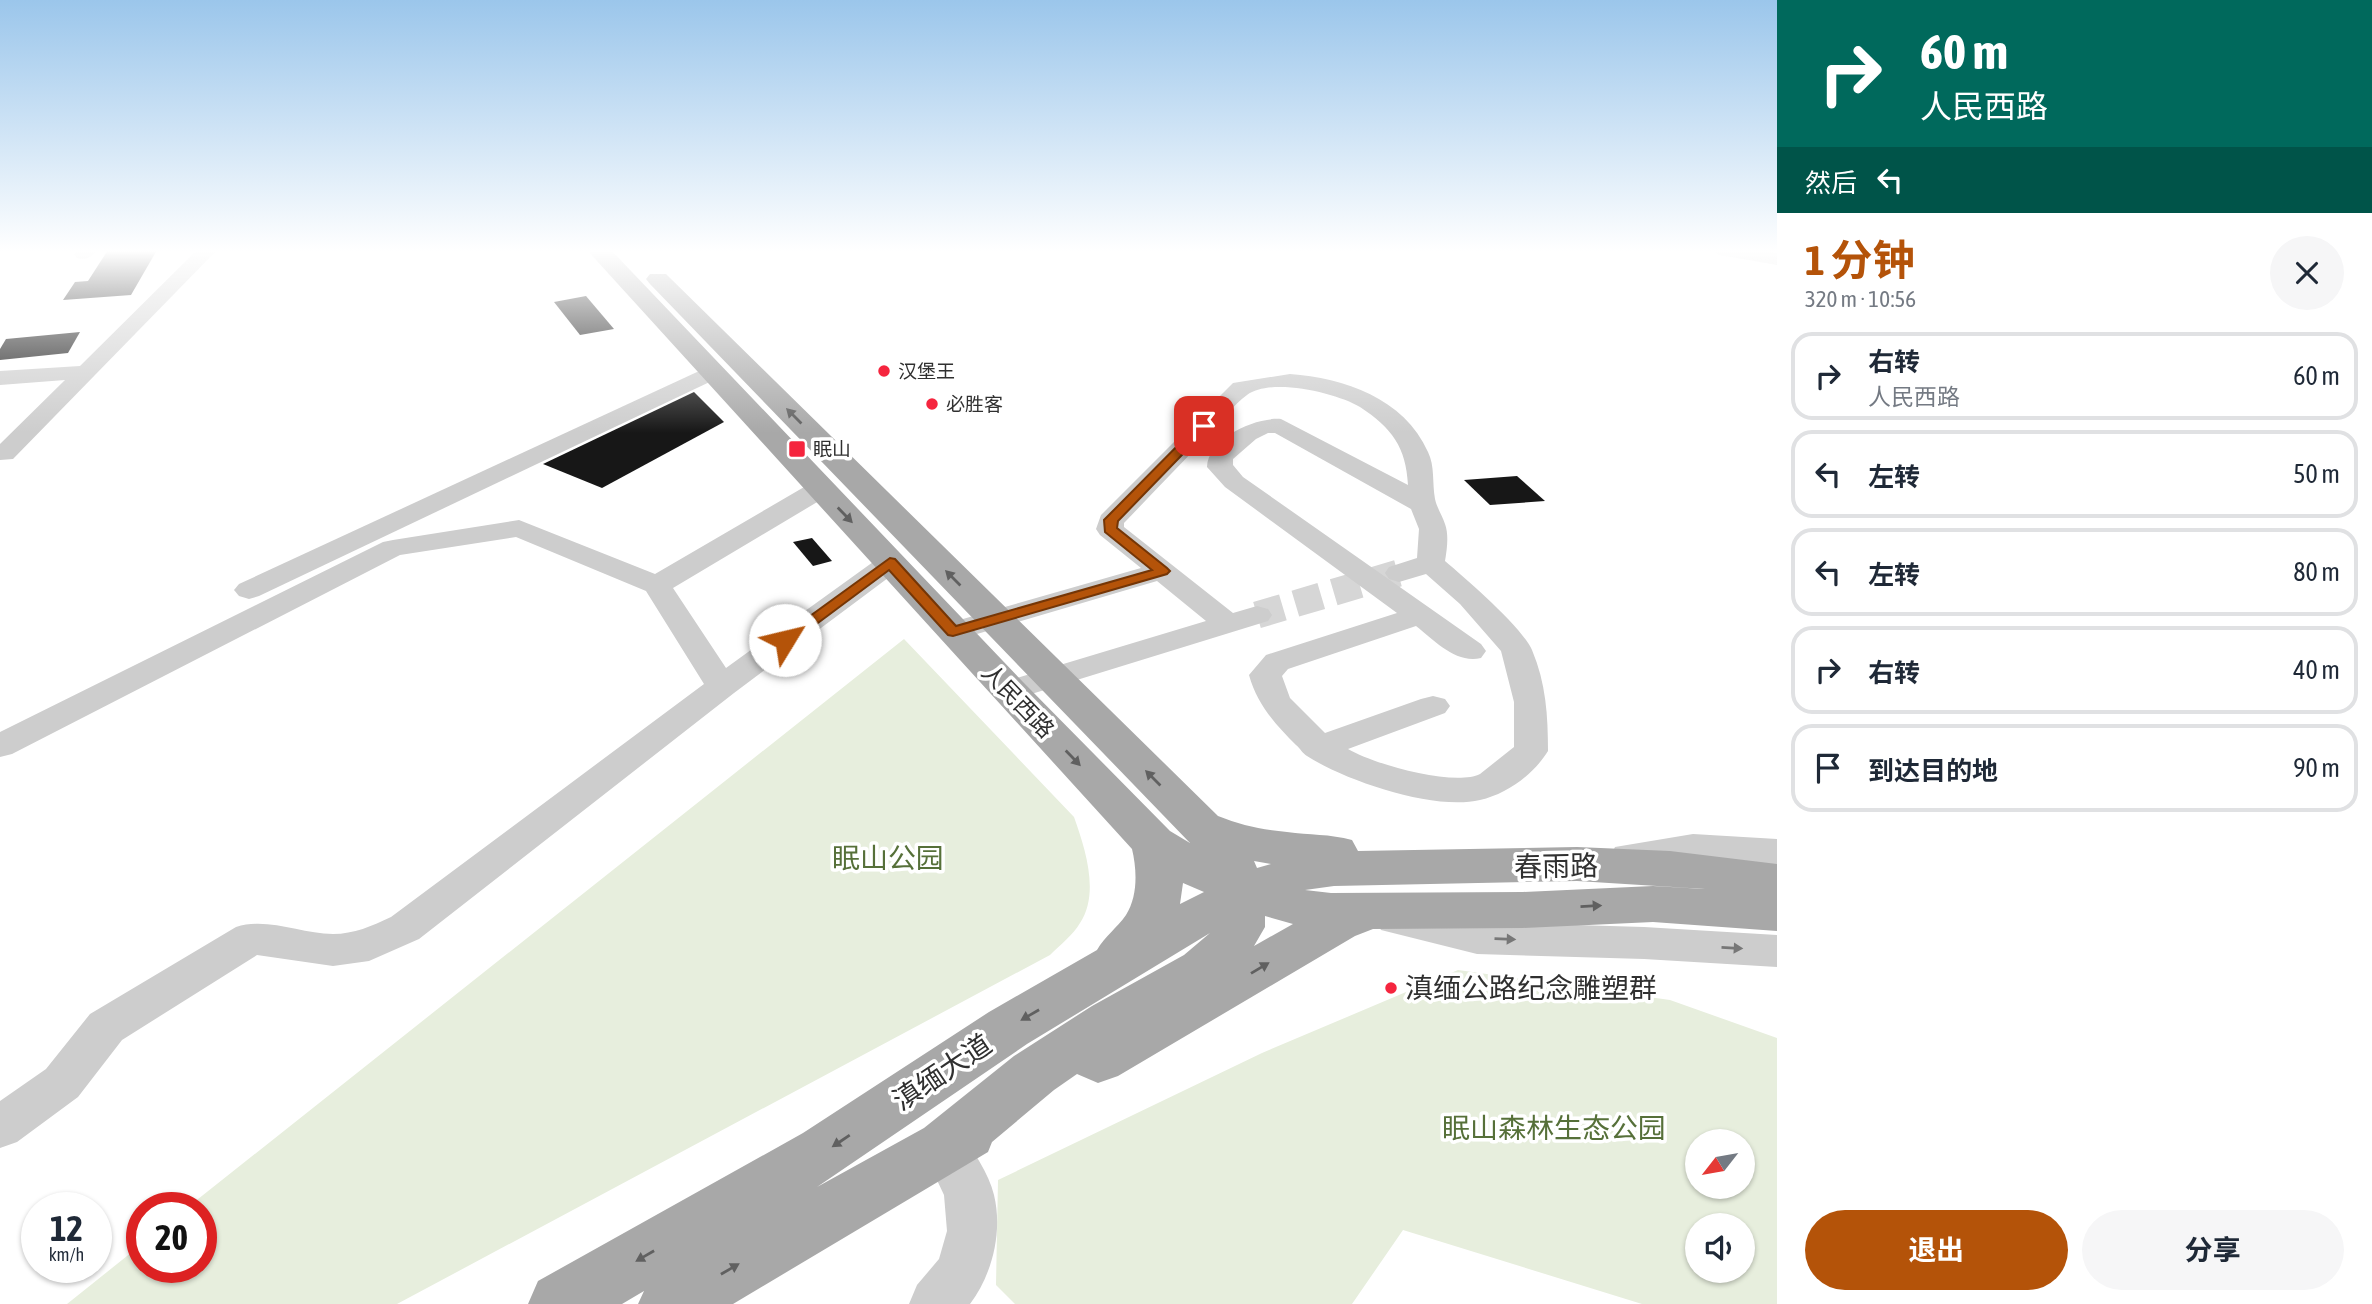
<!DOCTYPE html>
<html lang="zh">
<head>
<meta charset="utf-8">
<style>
  body { margin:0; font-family:"Asap Condensed","Noto Sans SC",sans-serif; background:#f6f6f7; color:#1f2937; height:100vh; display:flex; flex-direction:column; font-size:26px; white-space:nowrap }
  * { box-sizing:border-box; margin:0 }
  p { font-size:23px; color:#747a83 }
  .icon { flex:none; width:38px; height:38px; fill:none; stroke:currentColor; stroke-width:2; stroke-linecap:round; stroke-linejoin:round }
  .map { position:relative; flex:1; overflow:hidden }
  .drawer { display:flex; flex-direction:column; background:#fff; width:595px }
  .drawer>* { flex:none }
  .guide { background:#00695c; color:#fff; overflow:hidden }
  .needle { width:46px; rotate:239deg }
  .buttons { position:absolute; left:1685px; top:1129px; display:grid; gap:14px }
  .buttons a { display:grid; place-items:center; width:70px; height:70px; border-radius:50%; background:#fff; box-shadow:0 2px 5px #0004; font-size:35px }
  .speed { position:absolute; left:21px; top:1192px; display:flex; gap:14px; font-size:35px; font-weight:700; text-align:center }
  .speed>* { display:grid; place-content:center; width:91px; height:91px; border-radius:50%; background:#fff; box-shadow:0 2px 5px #0004; line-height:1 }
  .speed small { font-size:18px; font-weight:400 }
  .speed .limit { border:10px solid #d22; background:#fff; color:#111 }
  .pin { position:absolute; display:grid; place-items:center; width:60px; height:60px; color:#fff; margin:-30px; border-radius:14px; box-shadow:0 4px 10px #0006 }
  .me { position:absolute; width:77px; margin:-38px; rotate:54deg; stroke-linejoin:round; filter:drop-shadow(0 0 5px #0008) }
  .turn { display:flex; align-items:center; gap:24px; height:147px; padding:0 28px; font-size:32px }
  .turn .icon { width:91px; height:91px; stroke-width:2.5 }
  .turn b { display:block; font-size:49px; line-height:60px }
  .then { display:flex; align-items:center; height:66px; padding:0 28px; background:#0003; gap:14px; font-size:26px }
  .round { display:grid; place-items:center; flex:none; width:74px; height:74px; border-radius:37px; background:#f6f6f7 }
  .summary { display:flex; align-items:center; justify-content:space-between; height:119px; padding:0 28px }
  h1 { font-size:42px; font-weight:700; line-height:52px; color:#b45309 }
  .button { display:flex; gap:14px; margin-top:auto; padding:14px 28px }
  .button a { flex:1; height:80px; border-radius:42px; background:#b45309; color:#fff; font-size:28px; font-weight:700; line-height:80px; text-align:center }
  .button a+a { background:#f6f6f7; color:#1f2937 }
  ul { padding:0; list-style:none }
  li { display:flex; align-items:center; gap:21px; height:88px; margin:0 14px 10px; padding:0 14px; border:4px solid #e0e1e3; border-radius:21px }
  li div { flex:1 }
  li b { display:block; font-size:26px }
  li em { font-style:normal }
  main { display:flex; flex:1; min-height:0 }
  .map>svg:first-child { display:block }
</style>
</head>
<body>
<main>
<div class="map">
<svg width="1777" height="1304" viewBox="0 0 1777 1304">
  <rect width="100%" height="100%" fill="#fff"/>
  <g fill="#e7eedd" fill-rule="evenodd">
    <path d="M904,639L1074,817C1085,848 1100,893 1080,923C1073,935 1060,945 1050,955L397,1304H67L142,1244V1267H201V1208L188,1207Z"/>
    <path d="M1458,970L1670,1000L1777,1038V1304H1642L1403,1230L1352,1304H1015L996,1285L998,1180L1262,1053ZM1698,1141H1743V1186H1698ZM1698,1225H1743V1270H1698Z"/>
  </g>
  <g fill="#171717">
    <polygon points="108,250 157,250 131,295 63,300 75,282 88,281"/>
    <polygon points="586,296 614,329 580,335 554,302"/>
    <polygon points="80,332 68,353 0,360 0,349 6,339"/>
    <polygon points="694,392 724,422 602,488 543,464"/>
    <polygon points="1517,476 1545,501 1490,505 1464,480"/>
    <polygon points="812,538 832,561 813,566 793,542"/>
  </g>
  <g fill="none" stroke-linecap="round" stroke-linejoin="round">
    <polyline stroke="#d6d6d6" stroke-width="27" stroke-dasharray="27 13" stroke-linecap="butt" points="1257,615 1399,573"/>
    <g fill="#cdcdcd" fill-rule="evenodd">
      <path d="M76,250H97C91,258 86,260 77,258L74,254Z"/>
      <polygon points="197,250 217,250 13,459 0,460 0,444 65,380 0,385 0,371 80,366"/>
      <polygon points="1711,250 1757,250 1777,253 1777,265 1720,255"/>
      <polygon points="710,366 718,368 721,373 718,378 259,596 249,599 239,596 234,590 239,584"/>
      <path d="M1290,374C1344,378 1404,398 1428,452C1435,466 1432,483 1435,499C1437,508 1442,515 1445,524C1449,535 1447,549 1445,561C1466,579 1522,627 1532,650C1546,683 1548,716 1548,751C1534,774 1507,794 1480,800C1434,811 1346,781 1307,756C1303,754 1300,748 1296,745C1275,724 1257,704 1249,675L1266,655L1397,613L1225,487L1207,467C1208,438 1255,417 1281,419L1408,485C1406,447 1392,428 1360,407C1337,393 1271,377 1247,395C1233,405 1222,421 1210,434C1181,463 1153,493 1124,523V527L1233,613L1257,606L1268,609L1272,615L1268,621L1009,701L997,698L993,691L997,684L1206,621L1157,581L953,641L942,639L938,632L942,625L1141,568L1100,535L1096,529L1101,515L1233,383ZM1268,433H1275L1411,509L1419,529L1417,558L1389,567L1385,573L1389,579L1399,582L1426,574L1460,604L1501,651L1514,702V747L1480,774C1454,787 1373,764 1348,749L1445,713L1450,706L1445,699L1433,696L1421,699L1325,733L1290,698L1282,676L1288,669L1416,626C1435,641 1456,664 1481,658L1486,651L1481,644L1243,477L1233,465V459L1256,439Z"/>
      <path d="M820,481L829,483L833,489L829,495L673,588L726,668L880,557L890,554L900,557L904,563L900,569L734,693L419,939L369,961L333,966L257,955L122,1040L78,1097L17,1142L0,1148V1101L46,1069L90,1014L236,927C268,917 301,934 333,934C354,934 372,926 391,917L704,684L646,591L516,537L400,555L12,754L0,757V732L383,542L393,540L519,520L655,574L811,483Z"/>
      <polygon points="1693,834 1777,839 1777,867 1693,862 1629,871 1615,867 1610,857 1615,847"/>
      <polygon points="1395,904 1477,922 1644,927 1777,935 1777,967 1644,959 1477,954 1381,930 1375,919 1381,908"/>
      <path d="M945,1124L962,1131C972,1151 989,1173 994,1195C1003,1232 992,1275 970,1304H909L917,1285L939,1259L947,1231L944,1195L921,1146L928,1131Z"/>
    </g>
    <path fill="#a8a8a8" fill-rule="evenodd" d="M587,250H611L1023,682L1170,831L1190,843L650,284L646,279L650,274H666L1218,816C1241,825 1262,830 1287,832C1309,835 1330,834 1352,840L1358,851L1577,847L1670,851L1777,864V931L1653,922L1523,928L1373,929L1355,936L1118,1076L1098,1083L1077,1074L1054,1090L992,1142L988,1152L733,1304H638L644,1291L622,1304H528L538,1281L803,1133L989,1012L1097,950C1105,936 1117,928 1126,915C1138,896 1137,870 1132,849ZM1254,861L1271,864L1257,868ZM1577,881L1705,889L1653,886L1523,892L1331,893L1305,890L1334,886ZM1183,883L1204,892L1180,904ZM1265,916L1293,924L1254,946L1265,927ZM1210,933L1184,955L1092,1006L1014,1056L924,1128L817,1187L1027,1044Z"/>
  </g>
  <defs><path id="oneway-solid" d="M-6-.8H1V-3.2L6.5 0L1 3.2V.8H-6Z" transform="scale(1.75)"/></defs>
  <g fill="#606060">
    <use href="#oneway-solid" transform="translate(794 416) rotate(-135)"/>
    <use href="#oneway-solid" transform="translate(845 515) rotate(46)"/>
    <use href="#oneway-solid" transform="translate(953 578) rotate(-135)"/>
    <use href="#oneway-solid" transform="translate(1073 758) rotate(46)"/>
    <use href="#oneway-solid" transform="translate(1153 778) rotate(-135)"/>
    <use href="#oneway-solid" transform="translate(1591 906) rotate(-3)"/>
    <use href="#oneway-solid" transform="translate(1260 968) rotate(-31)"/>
    <use href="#oneway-solid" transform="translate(1030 1015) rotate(150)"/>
    <use href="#oneway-solid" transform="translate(841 1141) rotate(146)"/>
    <use href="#oneway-solid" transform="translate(645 1256) rotate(150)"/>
    <use href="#oneway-solid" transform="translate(730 1269) rotate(-30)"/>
  </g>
  <g fill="#777">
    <use href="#oneway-solid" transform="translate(1505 939) rotate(2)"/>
    <use href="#oneway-solid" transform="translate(1732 948) rotate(3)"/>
  </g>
  <linearGradient id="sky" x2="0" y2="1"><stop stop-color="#9bc6eb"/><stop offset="0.58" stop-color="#fff"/><stop offset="1" stop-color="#fff" stop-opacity="0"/></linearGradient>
  <rect width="1777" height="433" fill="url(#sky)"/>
  <polygon fill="#b45309" stroke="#753606" stroke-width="2" points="1204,422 1208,423 1208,428 1118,521 1117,528 1167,568 1170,571 1167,574 953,636 948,635 889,570 791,643 779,643 777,640 890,558 895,559 956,626 1152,570 1105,532 1104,520 1200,423"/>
  <g fill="#f5253e" stroke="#fff" stroke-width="2.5">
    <circle cx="884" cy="371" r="7"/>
    <circle cx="932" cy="404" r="7"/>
    <rect x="788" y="440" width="18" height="18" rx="3.5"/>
    <circle cx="1391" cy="988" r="7"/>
  </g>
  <g text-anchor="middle" stroke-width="7" stroke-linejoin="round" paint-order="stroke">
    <g font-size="19" fill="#303030" stroke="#fff" text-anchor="start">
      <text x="898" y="378">汉堡王</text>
      <text x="946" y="411">必胜客</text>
      <text x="813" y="456">眠山</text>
    </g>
    <g font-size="23" fill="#303030" stroke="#fff">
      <text transform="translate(1018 701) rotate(46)" y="8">人民西路</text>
    </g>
    <g font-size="28" fill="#567039" stroke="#fff">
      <text x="888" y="868">眠山公园</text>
      <text x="1554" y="1138">眠山森林生态公园</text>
    </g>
    <g font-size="28" fill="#303030" stroke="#fff">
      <text transform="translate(1556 866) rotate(-1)" y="10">春雨路</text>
      <text transform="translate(942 1072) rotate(-34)" y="10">滇缅大道</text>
    </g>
    <g font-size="28" fill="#303030" stroke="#fff" text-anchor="start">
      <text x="1405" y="998">滇缅公路纪念雕塑群</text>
    </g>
  </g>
</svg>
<div class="buttons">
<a><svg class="needle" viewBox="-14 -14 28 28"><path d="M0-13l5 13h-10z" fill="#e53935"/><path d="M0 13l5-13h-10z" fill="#747a83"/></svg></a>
<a><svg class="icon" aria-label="sound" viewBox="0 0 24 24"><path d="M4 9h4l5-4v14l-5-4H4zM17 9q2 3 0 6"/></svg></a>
</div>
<div class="speed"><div>12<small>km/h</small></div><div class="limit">20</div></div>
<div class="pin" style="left:1204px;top:426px;background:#d93025"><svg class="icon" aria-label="arrive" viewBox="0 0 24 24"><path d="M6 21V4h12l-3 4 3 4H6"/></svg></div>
<svg class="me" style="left:785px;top:640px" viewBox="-20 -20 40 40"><circle r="19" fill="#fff"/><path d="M0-13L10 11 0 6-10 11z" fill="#b45309"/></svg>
</div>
<section class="drawer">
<div class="guide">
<div class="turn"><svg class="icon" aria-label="right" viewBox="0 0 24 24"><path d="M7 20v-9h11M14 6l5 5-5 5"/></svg><div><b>60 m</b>人民西路</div></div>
<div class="then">然后<svg class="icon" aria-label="left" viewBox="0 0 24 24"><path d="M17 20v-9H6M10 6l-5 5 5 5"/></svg></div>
</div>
<div class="summary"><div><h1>1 分钟</h1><p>320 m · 10:56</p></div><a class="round"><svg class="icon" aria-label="close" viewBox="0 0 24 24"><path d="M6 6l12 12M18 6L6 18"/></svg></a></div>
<ul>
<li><svg class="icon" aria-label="right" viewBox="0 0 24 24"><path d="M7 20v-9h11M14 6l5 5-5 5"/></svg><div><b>右转</b><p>人民西路</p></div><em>60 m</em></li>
<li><svg class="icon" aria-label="left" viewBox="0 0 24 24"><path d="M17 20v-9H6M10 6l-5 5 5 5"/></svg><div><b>左转</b></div><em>50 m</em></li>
<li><svg class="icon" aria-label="left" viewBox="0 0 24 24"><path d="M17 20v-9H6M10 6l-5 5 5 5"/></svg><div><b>左转</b></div><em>80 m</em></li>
<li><svg class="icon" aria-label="right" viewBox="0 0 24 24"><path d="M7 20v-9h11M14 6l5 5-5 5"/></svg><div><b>右转</b></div><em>40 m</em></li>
<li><svg class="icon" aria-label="arrive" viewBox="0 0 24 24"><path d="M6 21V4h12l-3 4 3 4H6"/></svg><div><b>到达目的地</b></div><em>90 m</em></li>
</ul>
<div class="button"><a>退出</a><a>分享</a></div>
</section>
</main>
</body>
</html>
